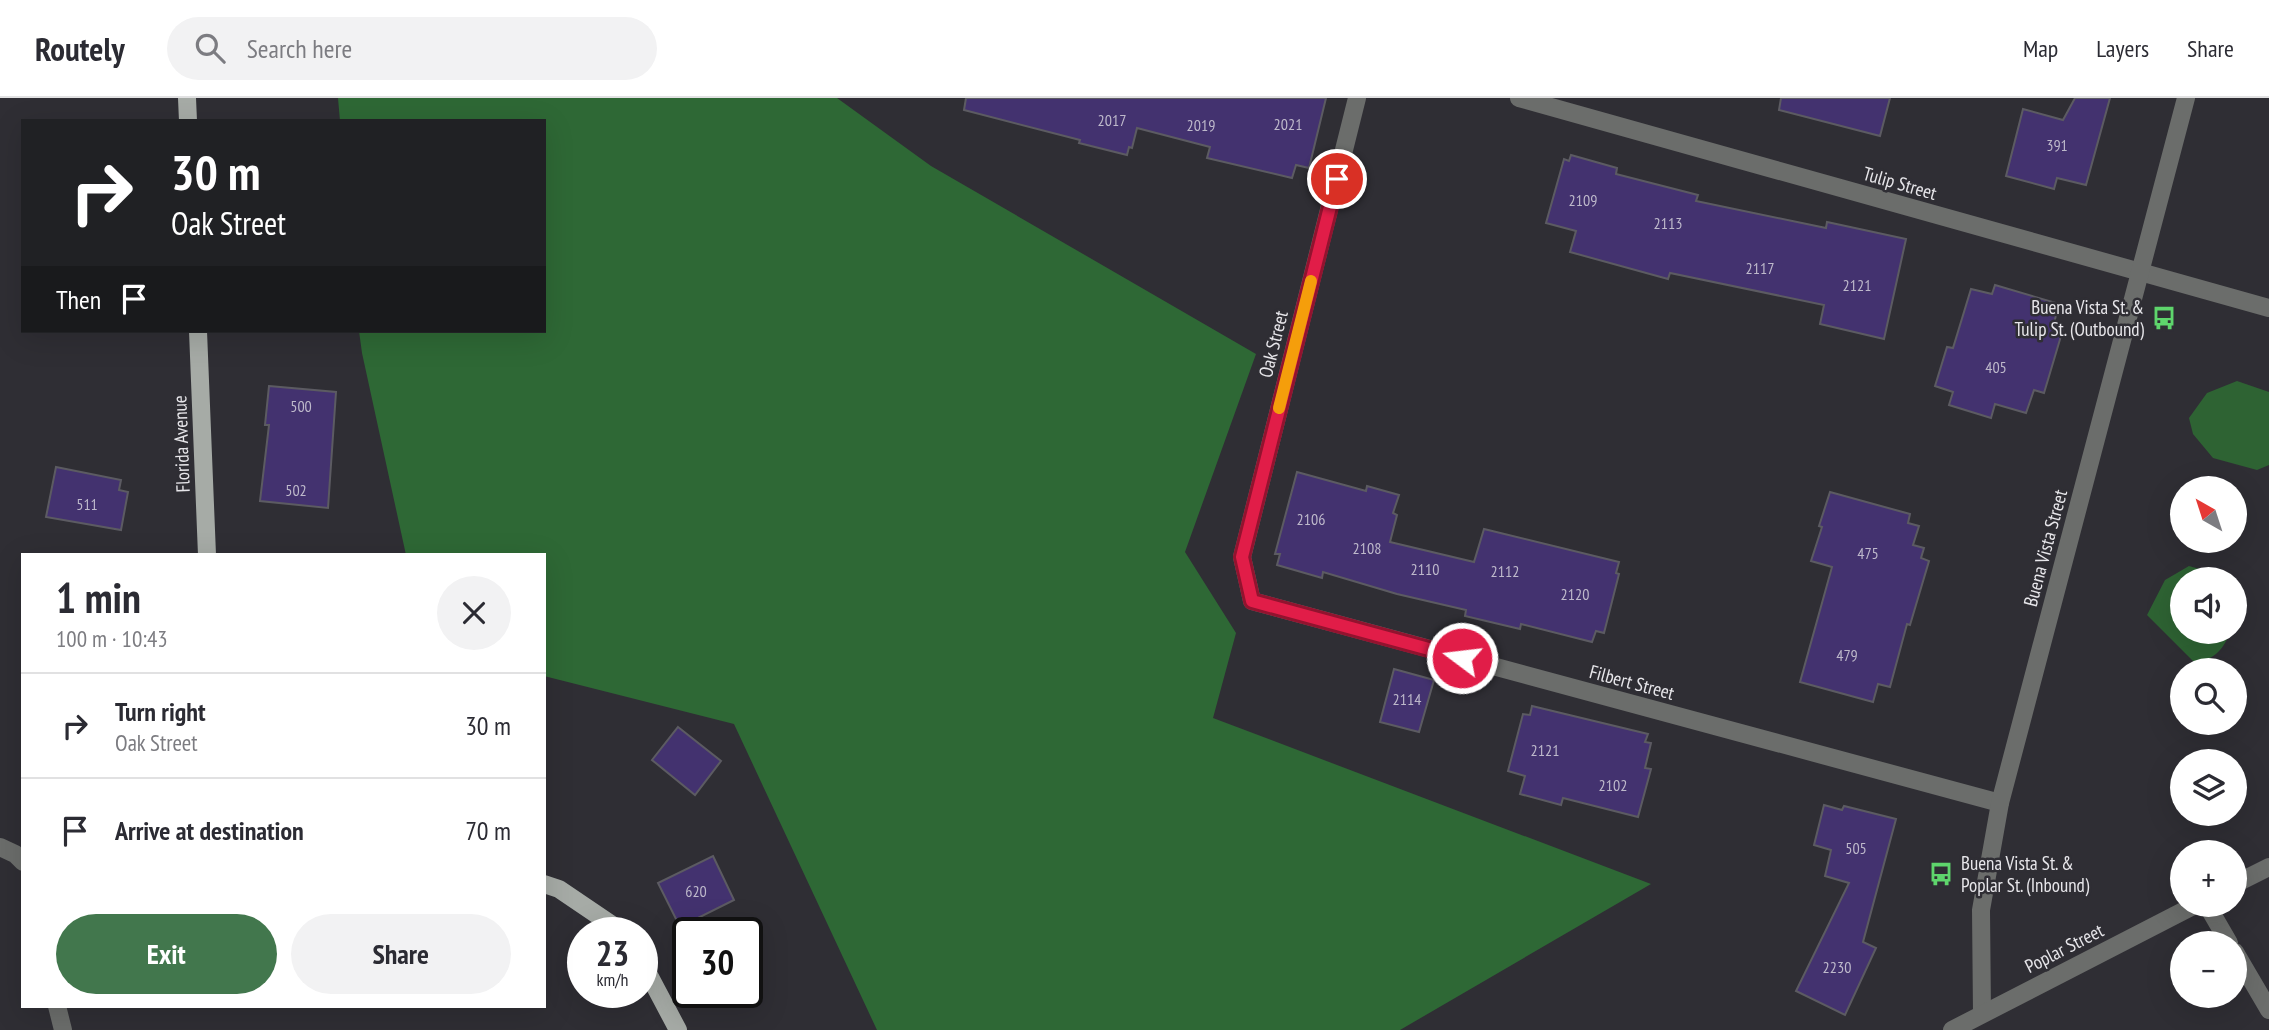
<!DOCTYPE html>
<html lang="en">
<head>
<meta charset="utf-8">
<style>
  body { margin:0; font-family:"PT Sans Narrow",sans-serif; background:#f2f2f3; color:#2b2b33; height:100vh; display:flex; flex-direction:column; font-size:26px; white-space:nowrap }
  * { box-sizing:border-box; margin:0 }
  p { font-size:23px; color:#7c7c81 }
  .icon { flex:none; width:38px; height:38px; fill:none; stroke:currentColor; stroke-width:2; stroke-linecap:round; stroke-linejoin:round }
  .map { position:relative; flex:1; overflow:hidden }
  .drawer { position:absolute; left:21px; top:455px; width:525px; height:455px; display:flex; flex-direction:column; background:#fff; border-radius:0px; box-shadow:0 7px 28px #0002 }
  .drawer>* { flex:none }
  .top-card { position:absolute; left:21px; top:21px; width:525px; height:214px; border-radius:0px; box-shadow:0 7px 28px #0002; background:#202124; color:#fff; overflow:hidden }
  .needle { width:46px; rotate:321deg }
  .tools { position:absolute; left:2170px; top:378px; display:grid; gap:14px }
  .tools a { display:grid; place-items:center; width:77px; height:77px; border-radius:50%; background:#fff; box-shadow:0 7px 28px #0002; font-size:35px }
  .speed { position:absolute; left:567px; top:819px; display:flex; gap:14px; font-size:35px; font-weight:700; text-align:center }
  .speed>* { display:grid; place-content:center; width:91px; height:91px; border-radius:50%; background:#fff; box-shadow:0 7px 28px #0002; line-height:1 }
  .speed small { font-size:18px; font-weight:400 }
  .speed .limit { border:4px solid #111; border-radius:10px; background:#fff; color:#111 }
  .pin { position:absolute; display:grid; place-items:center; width:60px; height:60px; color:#fff; margin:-30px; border:4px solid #fff; border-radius:50%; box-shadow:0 2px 7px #0007 }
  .me { position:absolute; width:77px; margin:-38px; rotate:285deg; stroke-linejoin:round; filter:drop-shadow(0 0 5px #0008) }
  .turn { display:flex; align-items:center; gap:24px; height:147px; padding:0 35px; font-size:32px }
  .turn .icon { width:91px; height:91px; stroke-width:2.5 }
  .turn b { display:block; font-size:49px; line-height:60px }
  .then { display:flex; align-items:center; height:66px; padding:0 35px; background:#0003; gap:14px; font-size:26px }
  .round { display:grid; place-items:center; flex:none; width:74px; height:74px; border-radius:37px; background:#f2f2f3 }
  .headline { display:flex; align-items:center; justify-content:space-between; height:119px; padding:0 35px }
  h1 { font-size:42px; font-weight:600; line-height:52px }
  .cta { display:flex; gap:14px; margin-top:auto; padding:14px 35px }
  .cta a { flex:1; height:80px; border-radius:42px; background:#42774d; color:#fff; font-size:28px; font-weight:600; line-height:80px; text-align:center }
  .cta a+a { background:#f2f2f3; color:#2b2b33 }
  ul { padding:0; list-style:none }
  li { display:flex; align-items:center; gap:21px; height:105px; padding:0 35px; border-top:2px solid #e1e1e2 }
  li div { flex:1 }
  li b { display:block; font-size:26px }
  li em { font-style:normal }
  header { display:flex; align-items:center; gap:42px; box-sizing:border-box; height:98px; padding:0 35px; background:#fff; border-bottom:2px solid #e1e1e2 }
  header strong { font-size:33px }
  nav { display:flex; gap:38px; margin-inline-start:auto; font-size:24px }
  .search { width:490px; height:63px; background:#f2f2f3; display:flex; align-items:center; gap:18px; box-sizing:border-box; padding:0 24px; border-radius:38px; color:#7c7c81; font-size:26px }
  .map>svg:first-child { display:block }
</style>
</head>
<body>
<header>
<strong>Routely</strong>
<div class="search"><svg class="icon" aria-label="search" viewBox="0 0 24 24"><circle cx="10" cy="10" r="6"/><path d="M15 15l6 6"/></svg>Search here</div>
<nav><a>Map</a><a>Layers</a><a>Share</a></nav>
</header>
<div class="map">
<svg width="2269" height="932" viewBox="0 0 2269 932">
  <rect width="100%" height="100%" fill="#2f2e34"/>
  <g fill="#2e6333">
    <polygon points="2237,283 2269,294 2269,367 2257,372 2213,360 2193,336 2189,320 2207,295"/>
    <path d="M2189,468L2220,477L2223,481H2182V534H2230C2223,553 2214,560 2196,566L2147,517L2165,482Z"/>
  </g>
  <polygon fill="#2e6835" points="338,0 837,0 931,68 1256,256 1185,454 1236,535 1213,620 1651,786 1400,932 877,932 734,626 544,578 544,457 406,457 362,255 359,233 544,233 544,23 340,23"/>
  <g fill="#43326f" stroke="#5c5b62" stroke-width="2">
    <polygon points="966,0 1326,0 1309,70 1296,67 1292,80 1207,60 1210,49 1137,30 1132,50 1129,49 1127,57 1079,45 1080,42 964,12"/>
    <polygon points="1781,0 1890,0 1880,38 1779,12"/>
    <polygon points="2075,0 2110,0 2086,87 2057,80 2054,91 2006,78 2023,11 2063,22"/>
    <polygon points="1571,57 1617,70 1616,76 1698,97 1696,103 1826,130 1827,124 1906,141 1884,241 1820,226 1824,207 1670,175 1668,181 1570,154 1576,133 1546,125 1564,61 1569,63"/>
    <polygon points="1995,187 2059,206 2054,225 2064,228 2044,295 2034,292 2026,315 1995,306 1991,320 1949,307 1953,294 1935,288 1947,249 1953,250 1971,191 1992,196"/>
    <polygon points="269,288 336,294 328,410 260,403 269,327 265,327"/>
    <polygon points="56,369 121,382 119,392 128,394 121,432 46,419"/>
    <polygon points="1297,374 1366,393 1367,388 1399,397 1393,415 1397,417 1390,444 1474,464 1484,431 1619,464 1616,475 1619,476 1604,535 1596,533 1592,544 1521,526 1520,531 1465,518 1466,512 1397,496 1323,474 1322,480 1277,467 1280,456 1275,456"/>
    <polygon points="1830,394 1910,416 1908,425 1919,428 1913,447 1924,450 1921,460 1929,463 1910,527 1907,526 1890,589 1878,586 1873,604 1800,584 1832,469 1811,463 1822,429 1819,428"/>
    <polygon points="1394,571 1434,582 1419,634 1380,624"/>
    <polygon points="1532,608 1648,636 1645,644 1651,645 1645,670 1651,671 1638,719 1563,700 1561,707 1520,696 1525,678 1508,673 1523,616 1530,617"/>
    <polygon points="678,629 721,663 695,697 652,662"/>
    <polygon points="1824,707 1842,712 1844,708 1896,721 1863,844 1876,850 1845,917 1796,893 1849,785 1825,778 1831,752 1814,747"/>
    <polygon points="713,758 734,802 680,829 658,785"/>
  </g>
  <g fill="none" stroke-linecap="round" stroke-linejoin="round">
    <g stroke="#6b6d6b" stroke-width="18">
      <polyline points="1357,0 1242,459 1252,503 2000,705"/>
      <polyline points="1519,0 2269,210"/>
      <polyline points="0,749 15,756 23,764"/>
      <polyline points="2235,786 2269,769"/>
      <polyline points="2207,807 2229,845"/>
      <polyline points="2235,854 2269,912"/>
      <polyline points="57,908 63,932"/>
      <polyline points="1982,916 1981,812 2000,705 2186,0"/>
      <polyline points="1952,932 2195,807"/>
    </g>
    <g stroke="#a6aba6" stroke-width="18">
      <polyline points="187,0 188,23"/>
      <polyline points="198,233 207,457"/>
      <polyline points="544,786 559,791 624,835"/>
      <polyline points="642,864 678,932"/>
    </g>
  </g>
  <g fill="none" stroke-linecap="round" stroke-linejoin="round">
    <g stroke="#92132f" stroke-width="18">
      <polyline id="route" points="1337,81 1242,459 1252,503 1462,560"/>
    </g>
    <use href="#route" stroke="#e11d48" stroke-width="12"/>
    <polyline stroke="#f59e0b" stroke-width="12" points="1279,310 1311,183"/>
  </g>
  <defs>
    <g id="bus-bare" transform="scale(1.89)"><path d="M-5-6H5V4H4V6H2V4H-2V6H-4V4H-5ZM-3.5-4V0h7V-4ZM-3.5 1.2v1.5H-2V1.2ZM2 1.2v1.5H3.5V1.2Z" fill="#5ed56c" stroke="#2f2e34" stroke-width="2.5" paint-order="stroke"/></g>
  </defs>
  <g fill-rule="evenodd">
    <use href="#bus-bare" x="2164" y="220"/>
    <use href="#bus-bare" x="1941" y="776"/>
  </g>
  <g text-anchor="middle" stroke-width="5" stroke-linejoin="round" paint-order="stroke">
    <g font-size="16" fill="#beb9cb">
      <text x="1112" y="28">2017</text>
      <text x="1288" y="32">2021</text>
      <text x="1201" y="33">2019</text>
      <text x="2057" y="53">391</text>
      <text x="1583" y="108">2109</text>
      <text x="1668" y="131">2113</text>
      <text x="1760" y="176">2117</text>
      <text x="1857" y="193">2121</text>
      <text x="1996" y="275">405</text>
      <text x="301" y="314">500</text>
      <text x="296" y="398">502</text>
      <text x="87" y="412">511</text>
      <text x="1311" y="427">2106</text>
      <text x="1367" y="456">2108</text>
      <text x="1868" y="461">475</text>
      <text x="1425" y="477">2110</text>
      <text x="1505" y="479">2112</text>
      <text x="1575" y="502">2120</text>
      <text x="1847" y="563">479</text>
      <text x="1407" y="607">2114</text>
      <text x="1545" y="658">2121</text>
      <text x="1613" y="693">2102</text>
      <text x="1856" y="756">505</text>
      <text x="696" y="799">620</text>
      <text x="1837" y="875">2230</text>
    </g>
    <g font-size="19" fill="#e7e6ea" stroke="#2f2e34">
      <text transform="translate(1900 85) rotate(16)" y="7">Tulip Street</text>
      <text transform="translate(1273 246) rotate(-76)" y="7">Oak Street</text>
      <text transform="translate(181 346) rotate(-92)" y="7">Florida Avenue</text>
      <text transform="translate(2045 450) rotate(-75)" y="7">Buena Vista Street</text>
      <text transform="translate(1632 584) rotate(15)" y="7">Filbert Street</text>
      <text transform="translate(2064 850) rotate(-27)" y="7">Poplar Street</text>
    </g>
    <g font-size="19" fill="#e7e6ea" stroke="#2f2e34" text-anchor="end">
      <text x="2144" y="216">Buena Vista St. &amp;<tspan x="2144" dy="22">Tulip St. (Outbound)</tspan></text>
      <text x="1961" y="772" text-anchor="start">Buena Vista St. &amp;<tspan x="1961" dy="22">Poplar St. (Inbound)</tspan></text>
    </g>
  </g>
</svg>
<div class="tools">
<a><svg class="needle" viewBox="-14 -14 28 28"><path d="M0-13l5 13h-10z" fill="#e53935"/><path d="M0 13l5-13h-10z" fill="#7c7c81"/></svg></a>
<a><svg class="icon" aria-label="sound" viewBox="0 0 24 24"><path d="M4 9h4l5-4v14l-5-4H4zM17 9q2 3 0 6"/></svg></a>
<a><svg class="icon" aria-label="search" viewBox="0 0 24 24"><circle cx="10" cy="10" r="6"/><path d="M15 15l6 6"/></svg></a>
<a><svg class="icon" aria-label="layers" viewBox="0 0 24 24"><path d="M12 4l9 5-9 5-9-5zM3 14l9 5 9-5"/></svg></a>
<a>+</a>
<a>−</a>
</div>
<div class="speed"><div>23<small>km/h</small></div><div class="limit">30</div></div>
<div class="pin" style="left:1337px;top:81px;background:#d93025"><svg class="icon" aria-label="arrive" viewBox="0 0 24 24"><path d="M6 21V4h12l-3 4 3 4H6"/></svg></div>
<svg class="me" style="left:1462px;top:560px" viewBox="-20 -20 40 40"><circle r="17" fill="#e11d48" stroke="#fff" stroke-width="3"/><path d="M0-11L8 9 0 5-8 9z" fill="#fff"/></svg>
<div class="top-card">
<div class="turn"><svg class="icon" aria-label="right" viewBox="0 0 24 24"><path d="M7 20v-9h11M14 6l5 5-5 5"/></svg><div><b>30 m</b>Oak Street</div></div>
<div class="then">Then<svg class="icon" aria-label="arrive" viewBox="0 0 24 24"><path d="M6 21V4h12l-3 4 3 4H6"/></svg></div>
</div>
<section class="drawer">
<div class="headline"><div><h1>1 min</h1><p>100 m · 10:43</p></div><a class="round"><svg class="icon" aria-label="close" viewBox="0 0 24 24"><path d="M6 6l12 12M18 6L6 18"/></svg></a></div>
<ul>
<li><svg class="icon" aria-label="right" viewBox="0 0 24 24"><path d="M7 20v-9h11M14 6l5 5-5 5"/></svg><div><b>Turn right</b><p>Oak Street</p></div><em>30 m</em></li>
<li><svg class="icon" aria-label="arrive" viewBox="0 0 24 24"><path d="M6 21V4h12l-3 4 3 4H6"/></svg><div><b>Arrive at destination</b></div><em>70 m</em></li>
</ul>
<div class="cta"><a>Exit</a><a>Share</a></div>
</section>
</div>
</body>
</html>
